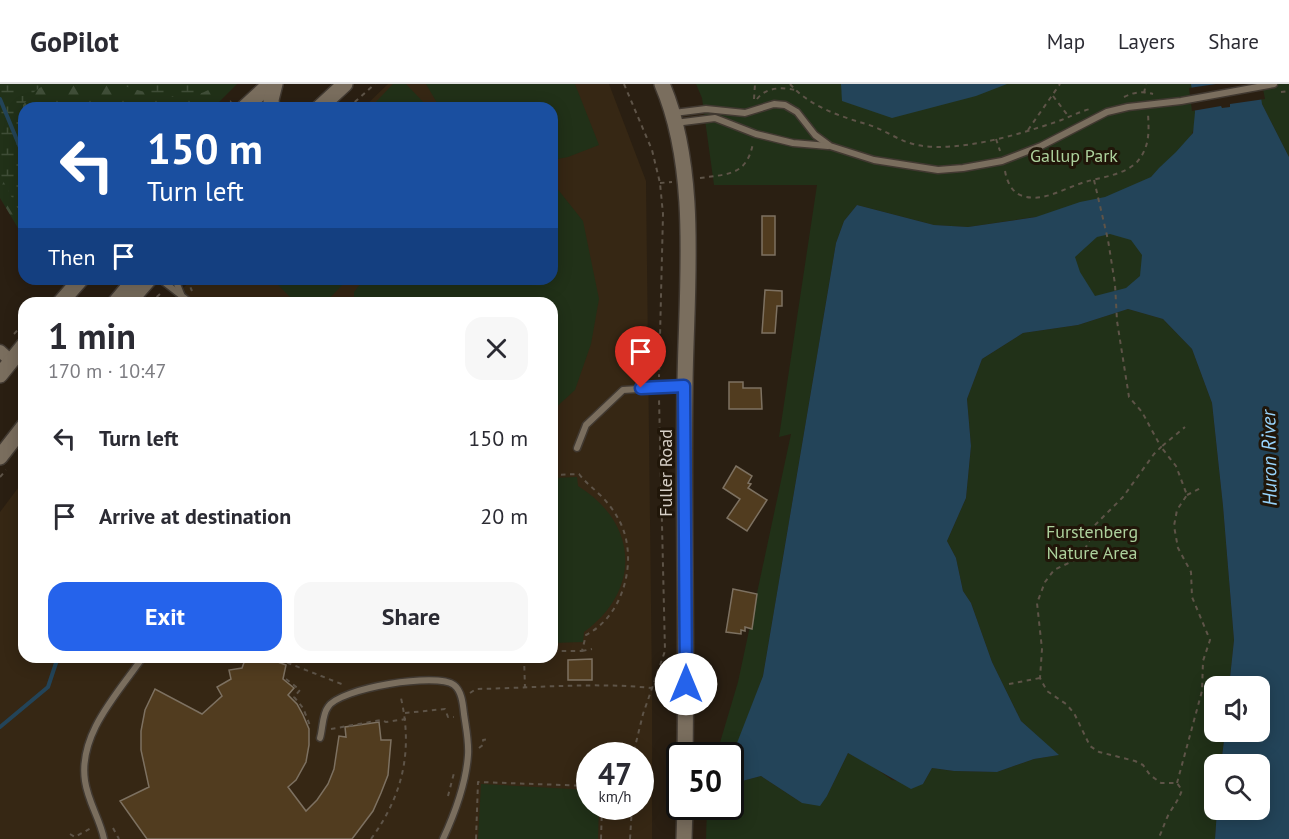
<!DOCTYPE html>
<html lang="en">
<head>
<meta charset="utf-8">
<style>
  body { margin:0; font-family:"PT Sans",sans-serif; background:#f7f7f7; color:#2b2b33; height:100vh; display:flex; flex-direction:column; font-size:22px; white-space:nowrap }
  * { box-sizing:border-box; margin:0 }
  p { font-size:20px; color:#7c7c81 }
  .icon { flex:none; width:33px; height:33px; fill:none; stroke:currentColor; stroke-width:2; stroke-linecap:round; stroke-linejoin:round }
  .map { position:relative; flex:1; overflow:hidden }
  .panel { position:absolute; left:18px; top:213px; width:540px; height:366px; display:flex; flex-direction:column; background:#fff; border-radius:18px; box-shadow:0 3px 15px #0003 }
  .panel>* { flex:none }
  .top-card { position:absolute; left:18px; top:18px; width:540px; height:183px; border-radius:18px; box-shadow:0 3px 15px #0003; background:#1a4fa0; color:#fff; overflow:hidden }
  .tools { position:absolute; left:1204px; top:592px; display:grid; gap:12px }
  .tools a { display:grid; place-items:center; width:66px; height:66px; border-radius:12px; background:#fff; box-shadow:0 3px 15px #0003; font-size:30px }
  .speed { position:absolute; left:576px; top:658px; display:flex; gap:12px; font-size:30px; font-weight:700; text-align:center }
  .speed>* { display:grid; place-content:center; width:78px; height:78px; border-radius:50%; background:#fff; box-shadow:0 3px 15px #0003; line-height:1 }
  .speed small { font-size:15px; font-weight:400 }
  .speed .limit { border:3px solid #111; border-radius:9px; background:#fff; color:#111 }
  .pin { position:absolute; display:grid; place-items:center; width:51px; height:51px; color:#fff; margin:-62px -26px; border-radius:50% 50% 50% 0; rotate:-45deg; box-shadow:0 0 6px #0007 }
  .pin .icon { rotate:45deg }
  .me { position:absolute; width:66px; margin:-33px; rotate:0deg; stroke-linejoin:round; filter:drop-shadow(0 0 4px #0008) }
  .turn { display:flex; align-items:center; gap:21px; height:126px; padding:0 30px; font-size:27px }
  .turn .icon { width:78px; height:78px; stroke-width:2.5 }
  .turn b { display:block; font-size:42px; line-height:51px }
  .then { display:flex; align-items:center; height:57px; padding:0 30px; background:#0003; gap:12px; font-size:22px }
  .round { display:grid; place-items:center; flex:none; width:63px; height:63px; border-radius:18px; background:#f7f7f7 }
  .head { display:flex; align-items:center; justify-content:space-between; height:102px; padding:0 30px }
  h1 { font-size:36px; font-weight:700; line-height:45px }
  .button { display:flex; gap:12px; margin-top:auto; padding:12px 30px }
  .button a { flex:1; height:69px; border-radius:18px; background:#2563eb; color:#fff; font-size:24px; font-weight:700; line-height:69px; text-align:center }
  .button a+a { background:#f7f7f7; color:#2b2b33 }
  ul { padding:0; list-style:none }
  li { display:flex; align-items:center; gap:18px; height:78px; padding:0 30px }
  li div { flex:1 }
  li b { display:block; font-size:22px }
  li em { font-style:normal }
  header { display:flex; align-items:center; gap:36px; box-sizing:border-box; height:84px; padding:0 30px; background:#fff; border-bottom:2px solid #e1e1e2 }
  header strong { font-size:28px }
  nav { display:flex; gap:33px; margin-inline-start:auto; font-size:21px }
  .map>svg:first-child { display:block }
</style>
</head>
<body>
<header>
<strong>GoPilot</strong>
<nav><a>Map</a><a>Layers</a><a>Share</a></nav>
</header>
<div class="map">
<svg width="1289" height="755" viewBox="0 0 1289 755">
  <defs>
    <pattern id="forest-firs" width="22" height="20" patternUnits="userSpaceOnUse" patternTransform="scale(1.5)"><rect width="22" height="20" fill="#213118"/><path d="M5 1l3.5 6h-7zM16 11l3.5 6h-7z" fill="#404e38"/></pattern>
    <pattern id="wetland-marsh" width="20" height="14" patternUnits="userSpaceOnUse" patternTransform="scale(1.5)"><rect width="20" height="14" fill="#213118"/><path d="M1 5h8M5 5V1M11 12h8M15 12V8" fill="none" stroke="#404e38"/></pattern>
  </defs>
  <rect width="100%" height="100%" fill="#2a1f12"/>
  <path fill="#362714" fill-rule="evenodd" d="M388,0H609L646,97L652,604V755H0V428L24,396V573H552V219H169L192,195H552V24H363ZM590,672H640V723H590Z"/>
  <polygon fill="url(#forest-firs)" points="0,0 237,0 213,24 24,24 24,154 0,114"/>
  <g fill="url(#wetland-marsh)">
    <polygon points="0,0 46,0 35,7 23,21 24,131 21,131 0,91"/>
    <path d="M117,0H217C189,24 148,9 117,0Z"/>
  </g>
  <g fill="#213118">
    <polygon points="393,0 406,0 429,24 370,24"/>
    <polygon points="426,0 575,0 599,61 568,73 552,76 552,24 440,24"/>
    <path d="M696,0H1289V73L1262,20L1195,28C1195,34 1195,42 1193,47C1189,61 1161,80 1152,93L1178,210L1073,222L1035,133L968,143L934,141L857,121L844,137L836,159L763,592L731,677L730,672H716L738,598L791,350L779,353L817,101H714L702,14Z"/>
    <polygon points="552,98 583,137 599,215 591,260 575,306 552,327 552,219 354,219 354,208 364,195 552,195"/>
    <polygon points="272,195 348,195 325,219 296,219"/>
    <polygon points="1128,225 1163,235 1192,265 1212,319 1223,422 1234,556 1229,603 1215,603 1215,648 1225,648 1221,681 1215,681 1215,726 1217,726 1215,755 706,755 707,723 730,723 731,700 761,692 802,719 827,712 848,669 871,681 892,696 923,700 932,684 954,687 997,688 1034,675 1058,671 1021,637 992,578 971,519 963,507 956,474 947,457 966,414 971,362 967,315 982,275 1023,249 1078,241"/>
    <path d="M577,393L578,402C638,439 642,506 584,548L583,558L552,559V394Z"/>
    <polygon points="481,700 589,706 590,723 599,723 598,755 478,755"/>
  </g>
  <g fill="#234459" fill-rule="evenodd">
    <polygon points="841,0 1007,0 976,12 892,34 842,17"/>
    <path d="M1191,0H1259L1262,20L1289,73V755H1215L1217,726H1260V681H1221L1225,648H1260V603H1229L1234,556L1223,422L1212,319L1192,265L1163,235L1128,225L1078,241L1023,249L982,275L967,315L971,362L966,414L947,457L956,474L963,507L971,519L992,578L1021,637L1059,671L1034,675L997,688L954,687L932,684L923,700L911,705L848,669L827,712L820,722L802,719L761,692L731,700L730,677L763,592L836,159L844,137L857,121L934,141L968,143L1036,133L1080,118L1105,113L1151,93L1159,84L1176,68L1193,49L1195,28ZM1110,150L1131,156L1142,171L1140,192L1126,204L1095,212L1080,188L1075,173L1097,153Z"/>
  </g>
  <polygon fill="#2a1f12" points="1216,0 1262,0 1265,15 1230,20 1230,23 1222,24 1221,22 1192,27 1189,4"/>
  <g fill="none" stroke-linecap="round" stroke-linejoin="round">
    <g stroke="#234459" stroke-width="4">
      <polyline points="0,15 24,73"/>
      <polyline points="0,643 48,603 58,573"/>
    </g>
  </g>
  <g fill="#513c1f" stroke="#7d7161" stroke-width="1.5">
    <rect x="762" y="132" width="13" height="39"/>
    <polygon points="765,206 782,207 782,222 777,222 775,249 762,249"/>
    <polygon points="729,298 743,298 743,304 761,304 762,325 729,325"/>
    <polygon points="736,382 752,392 748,399 751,400 748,404 767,416 747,447 727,434 740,415 723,404"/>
    <polygon points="733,505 757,510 752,545 745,543 745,547 741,546 741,550 726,548"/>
    <polygon points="246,573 264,573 286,581 283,595 294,604 288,611 297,620 303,631 309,645 309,661 306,678 296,696 288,703 306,727 317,716 328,700 334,685 339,652 346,653 345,643 379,638 381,656 391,656 388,691 381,709 373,727 352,755 147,755 120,717 149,703 141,666 141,647 145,626 155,605 202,630 222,612 217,603 231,595 229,586 242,584"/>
    <polygon points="592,575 592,596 568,596 568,576"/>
  </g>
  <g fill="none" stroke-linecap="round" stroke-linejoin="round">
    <g stroke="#413931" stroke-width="9">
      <g id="service">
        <polyline points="674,29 706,25 745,29 774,20 785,21 797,28 815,51 830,62 874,76 938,86 963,84 1002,77 1041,62 1107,28 1128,23 1181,17 1274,0"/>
        <polyline points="675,39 715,34 756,50 793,59 828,62"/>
        <polyline points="160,195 191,219"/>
        <polyline points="175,195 181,210"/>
        <polyline points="577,364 586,341 623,306 684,302"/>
        <path d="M320,654C323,644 322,631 328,623C339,604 438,588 454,601C462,607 463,621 464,630C466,644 469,658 468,671C466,700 455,729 443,755"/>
        <path d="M104,755C100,735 88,718 85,697C78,650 118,609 143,573"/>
      </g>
    </g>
    <g stroke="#413931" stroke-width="15">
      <polyline id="minor" points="0,267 11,277"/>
    </g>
    <g stroke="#413931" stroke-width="18">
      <g id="secondary">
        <path d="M662,0C700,88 686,206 685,301C683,424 687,548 685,672"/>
        <polyline points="244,24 270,0"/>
        <polyline points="272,24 271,16 275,0"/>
        <polyline points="319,24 345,0"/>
        <polyline points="60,219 81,195"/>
        <polyline points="115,219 135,195"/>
        <polyline points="128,219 149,195"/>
        <polyline points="0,291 24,261"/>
        <polyline points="0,373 24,342"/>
        <polyline points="684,755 685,723"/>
      </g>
    </g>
    <g stroke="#5e5448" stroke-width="2" stroke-dasharray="4.5 4.5" stroke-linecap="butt">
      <polyline points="624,0 652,66 660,99 663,130 659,293"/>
      <path d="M790,0C809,22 839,32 866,40C884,45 898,57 917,61C957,69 1017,51 1056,38C1068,34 1078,28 1090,25"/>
      <polyline points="1281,8 1289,7"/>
      <polyline points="1144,9 1146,0"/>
      <polyline points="1053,12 1069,33"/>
      <path d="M1124,13C1134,8 1142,7 1153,10"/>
      <polyline points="754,15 755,0"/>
      <path d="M757,15C766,3 782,3 795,6"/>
      <polyline points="224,24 231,17"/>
      <polyline points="348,24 375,0"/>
      <polyline points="1028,46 1060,0"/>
      <polyline points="996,55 1000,67"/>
      <path d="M1005,87C1007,98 1012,109 1023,112C1029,114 1036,114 1042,113C1057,110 1071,102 1085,98C1102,93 1124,91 1137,78C1150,63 1149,47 1148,30"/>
      <path d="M700,94C729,90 747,91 753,59"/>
      <path d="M1094,96L1108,156L1115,200L1117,237L1129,313L1142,328L1161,363L1154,370L1123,413L1091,445L1089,457L1081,473L1054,486L1045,498L1037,519L1042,565L1040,594L1047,607L1066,620L1074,629L1090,662L1099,668L1135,677L1143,681L1150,691L1161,699H1177L1182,706C1179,715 1175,720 1170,728C1165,736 1163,746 1158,755"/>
      <polyline points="660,99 672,98"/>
      <polyline points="187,195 192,207"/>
      <polyline points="41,219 46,213"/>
      <polyline points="150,219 161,209"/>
      <polyline points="14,250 24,239"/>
      <path d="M552,391L579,390C585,398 592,403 599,410C607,417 614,427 619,436C639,473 625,531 586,551L582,567H554L552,569"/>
      <polyline points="0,393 6,386"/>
      <polyline points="1187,411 1201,404"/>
      <polyline points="582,567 592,565"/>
      <polyline points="280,573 288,579 344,601"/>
      <polyline points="524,573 525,604"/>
      <polyline points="534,573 541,575 547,573"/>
      <polyline points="286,595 300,606 294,613 303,624 311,644"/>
      <polyline points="1009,600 1040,594"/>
      <path d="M470,609L476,605C534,604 595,598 652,604"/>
      <polyline points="405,629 445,625 448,633 454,633"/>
      <polyline points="331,645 381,636 386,638 406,635"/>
      <polyline points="479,664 484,660 483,656 490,655"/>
      <polyline points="634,667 643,630 665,567 659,314"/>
      <polyline points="1177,699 1202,607 1203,577 1210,556 1192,513 1191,488 1178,464 1174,442 1177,426 1187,411 1176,382 1161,363 1185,343"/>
      <polyline points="448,712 454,689"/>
      <polyline points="113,744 119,755"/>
      <polyline points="70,750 75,753 91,744"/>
      <path d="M371,755C403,711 413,667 401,614"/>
      <polyline points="476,755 478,698 590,702"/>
      <polyline points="601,755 602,723"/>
      <polyline points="630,755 632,723"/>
    </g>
    <use href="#service" stroke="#7a6e5e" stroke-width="6"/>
    <use href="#minor" stroke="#7a6e5e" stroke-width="12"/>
    <use href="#secondary" stroke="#7a6e5e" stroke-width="15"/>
  </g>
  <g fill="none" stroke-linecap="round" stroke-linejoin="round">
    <g stroke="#184099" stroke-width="15">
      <polyline id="route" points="641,304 684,302 686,600"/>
    </g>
    <use href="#route" stroke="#2563eb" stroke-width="10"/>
  </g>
  <g text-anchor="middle" stroke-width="6" stroke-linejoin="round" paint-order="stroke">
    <g font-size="18" fill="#add19c" stroke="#201609">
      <text x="1074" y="78">Gallup Park</text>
      <text x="1092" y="454">Furstenberg<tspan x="1092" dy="21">Nature Area</tspan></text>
    </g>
    <g font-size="18" fill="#d7d0c7" stroke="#201609">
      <text transform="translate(666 389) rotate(-90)" y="6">Fuller Road</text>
    </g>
    <g font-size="20" font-style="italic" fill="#98d4fc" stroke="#201609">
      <text transform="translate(1269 374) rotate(-91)" y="7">Huron River</text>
    </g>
  </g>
</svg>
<div class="tools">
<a><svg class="icon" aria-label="sound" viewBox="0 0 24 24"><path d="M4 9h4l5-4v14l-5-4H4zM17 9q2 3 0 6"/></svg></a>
<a><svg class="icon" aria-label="search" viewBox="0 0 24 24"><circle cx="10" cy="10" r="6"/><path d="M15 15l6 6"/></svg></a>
</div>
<div class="speed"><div>47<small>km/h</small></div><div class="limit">50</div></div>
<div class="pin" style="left:641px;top:304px;background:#d93025"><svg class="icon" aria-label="arrive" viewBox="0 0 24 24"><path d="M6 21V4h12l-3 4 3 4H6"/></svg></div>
<svg class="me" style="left:686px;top:600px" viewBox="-20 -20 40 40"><circle r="19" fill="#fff"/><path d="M0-13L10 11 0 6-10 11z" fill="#2563eb"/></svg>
<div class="top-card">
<div class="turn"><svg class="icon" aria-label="left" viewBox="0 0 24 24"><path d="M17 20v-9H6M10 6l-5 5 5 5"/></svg><div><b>150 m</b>Turn left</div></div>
<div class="then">Then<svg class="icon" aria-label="arrive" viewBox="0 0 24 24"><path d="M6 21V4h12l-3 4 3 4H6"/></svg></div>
</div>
<section class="panel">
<div class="head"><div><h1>1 min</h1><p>170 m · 10:47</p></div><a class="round"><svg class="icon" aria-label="close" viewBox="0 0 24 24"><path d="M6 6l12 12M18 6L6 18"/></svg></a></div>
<ul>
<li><svg class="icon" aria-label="left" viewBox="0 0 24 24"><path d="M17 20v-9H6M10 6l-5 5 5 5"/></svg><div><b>Turn left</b></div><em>150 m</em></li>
<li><svg class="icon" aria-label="arrive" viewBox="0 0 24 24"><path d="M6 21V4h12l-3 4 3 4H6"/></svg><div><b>Arrive at destination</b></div><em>20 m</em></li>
</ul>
<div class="button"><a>Exit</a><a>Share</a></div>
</section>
</div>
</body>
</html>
